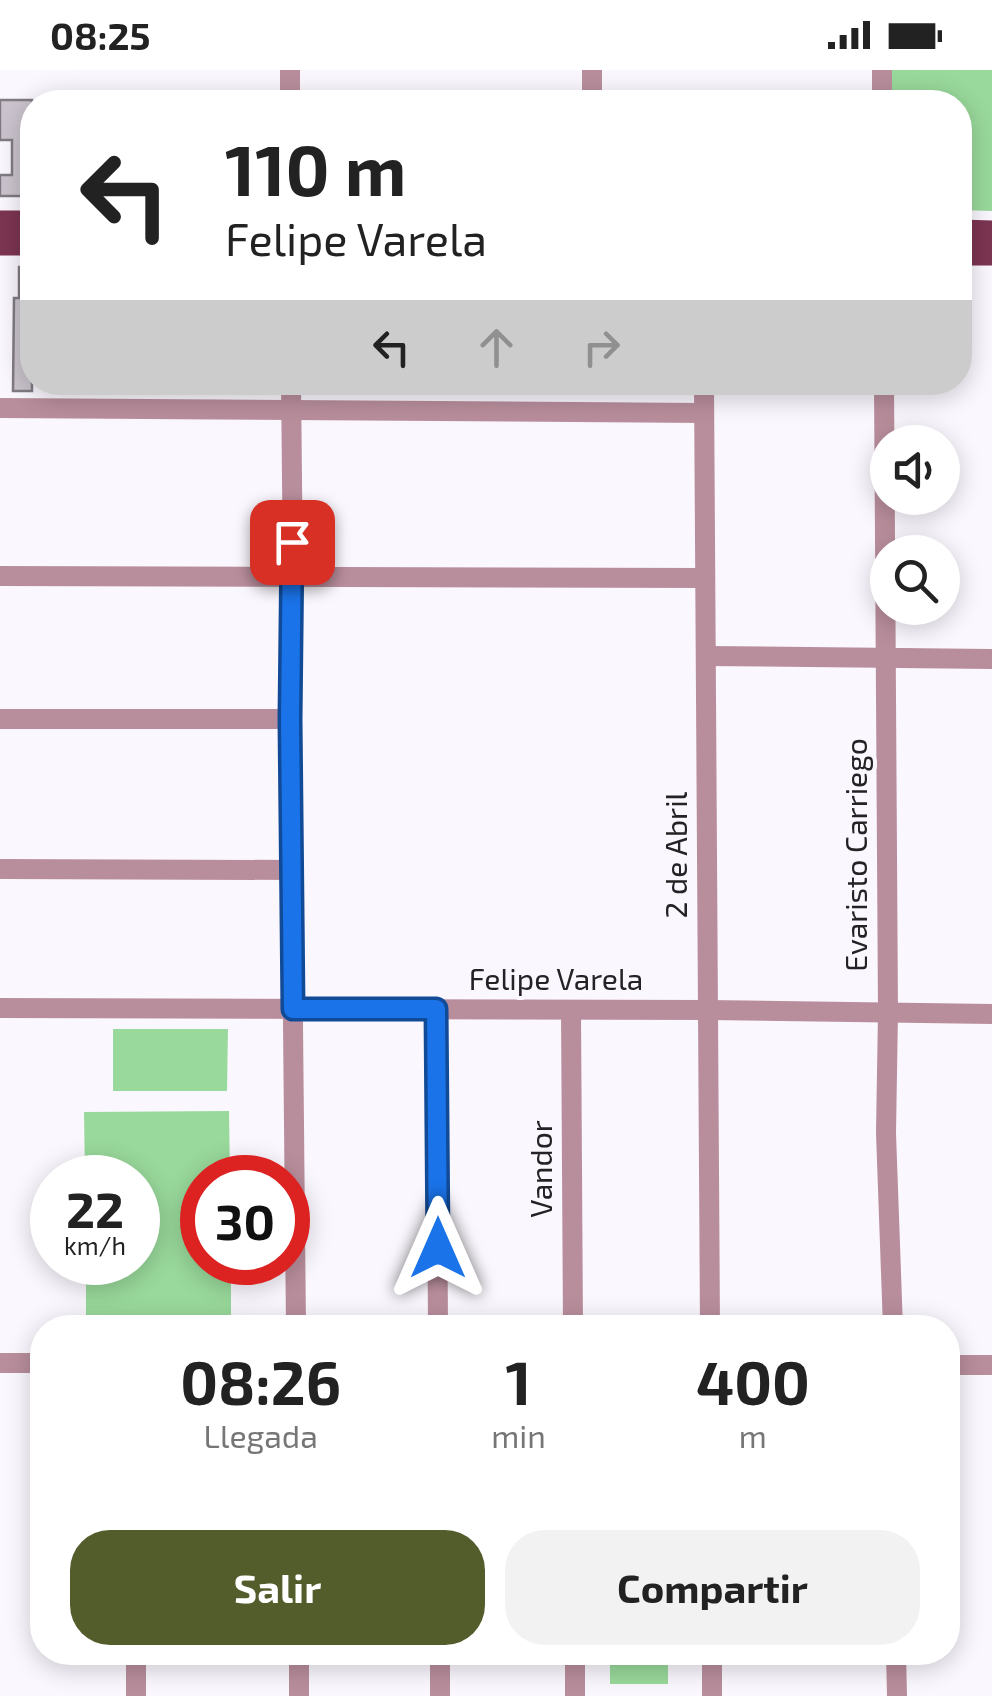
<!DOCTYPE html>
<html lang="es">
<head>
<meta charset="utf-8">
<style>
  body { margin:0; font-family:"Exo 2",sans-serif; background:#f2f2f2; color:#222; height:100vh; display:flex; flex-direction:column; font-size:38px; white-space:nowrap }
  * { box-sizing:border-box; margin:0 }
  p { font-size:32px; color:#767676 }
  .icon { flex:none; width:55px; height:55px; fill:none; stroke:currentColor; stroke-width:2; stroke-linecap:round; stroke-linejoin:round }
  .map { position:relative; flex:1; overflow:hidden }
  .sheet { position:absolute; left:30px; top:1245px; width:930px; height:350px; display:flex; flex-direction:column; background:#fff; border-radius:40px; box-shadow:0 5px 25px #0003 }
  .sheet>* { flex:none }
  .top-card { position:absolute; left:20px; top:20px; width:952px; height:305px; border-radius:40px; box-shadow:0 5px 25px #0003; background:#fff; color:#222; overflow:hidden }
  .controls { position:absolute; left:870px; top:355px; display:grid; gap:20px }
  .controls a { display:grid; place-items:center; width:90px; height:90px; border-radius:50%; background:#fff; box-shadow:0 5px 25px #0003; font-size:50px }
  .speed { position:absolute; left:30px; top:1085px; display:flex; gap:20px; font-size:50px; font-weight:700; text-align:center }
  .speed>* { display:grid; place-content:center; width:130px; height:130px; border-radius:50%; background:#fff; box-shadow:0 5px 25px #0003; line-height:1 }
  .speed small { font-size:25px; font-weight:400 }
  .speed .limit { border:15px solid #d22; background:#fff; color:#111 }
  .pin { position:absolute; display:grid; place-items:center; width:85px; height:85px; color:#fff; margin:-42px; border-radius:20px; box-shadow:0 5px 15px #0006 }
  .me { position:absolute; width:110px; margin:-55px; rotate:0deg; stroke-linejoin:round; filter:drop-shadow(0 0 8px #0008) }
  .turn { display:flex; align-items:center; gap:35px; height:210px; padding:0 40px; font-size:45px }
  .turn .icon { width:130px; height:130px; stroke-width:2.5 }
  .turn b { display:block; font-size:70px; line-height:85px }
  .lanes { display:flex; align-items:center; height:95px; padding:0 40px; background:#0003; justify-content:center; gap:50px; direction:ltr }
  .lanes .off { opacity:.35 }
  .eta { display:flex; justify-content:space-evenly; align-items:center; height:170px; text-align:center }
  .eta b { font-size:60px; font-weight:700; line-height:70px }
  .cta { display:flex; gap:20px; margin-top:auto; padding:20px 40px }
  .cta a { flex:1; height:115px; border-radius:40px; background:#535c2b; color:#fff; font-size:40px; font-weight:700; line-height:115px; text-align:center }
  .cta a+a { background:#f2f2f2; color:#222 }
  .status { display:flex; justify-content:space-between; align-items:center; height:70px; padding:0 50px; background:#fff; direction:ltr }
  .status svg { height:28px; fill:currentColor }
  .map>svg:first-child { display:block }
</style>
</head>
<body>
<div class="status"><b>08:25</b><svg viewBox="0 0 49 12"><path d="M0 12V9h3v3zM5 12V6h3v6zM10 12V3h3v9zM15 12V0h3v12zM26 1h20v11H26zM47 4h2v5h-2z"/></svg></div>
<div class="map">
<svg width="992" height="1626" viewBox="0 0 992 1626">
  <rect width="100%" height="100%" fill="#fbf7fe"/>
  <g fill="#99d99b">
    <polygon points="882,0 992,0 992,141 960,140 960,32 882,32"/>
    <polygon points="113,959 228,959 227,1021 113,1021"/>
    <polygon points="229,1041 230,1107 202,1108 202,1192 231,1193 231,1248 86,1249 86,1193 138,1192 138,1108 85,1107 84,1042"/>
    <rect x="610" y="1583" width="58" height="31"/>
  </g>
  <g fill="#cbc4ce" stroke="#817b84" stroke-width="2.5">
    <polygon points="0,30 32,30 32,126 0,126 0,105 12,105 12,70 0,70"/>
    <polygon points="19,197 32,197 32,321 13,321 14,228 19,228"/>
  </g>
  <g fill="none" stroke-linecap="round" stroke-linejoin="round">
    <g stroke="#b98e9c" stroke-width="20">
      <polyline points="290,0 290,32"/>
      <polyline points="592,0 592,32"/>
      <polyline points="882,0 882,32"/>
      <polyline points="291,312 293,505 290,649 296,1258"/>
      <polyline points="704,312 710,1258"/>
      <polyline points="884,312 888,942 886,1063 893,1258"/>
      <polyline points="0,338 704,343"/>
      <polyline points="0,506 705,508"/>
      <polyline points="706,586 992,589"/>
      <polyline points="0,649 290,649"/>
      <polyline points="0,799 291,800"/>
      <polyline points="0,938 708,940 992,944"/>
      <polyline points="436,939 438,1258"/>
      <polyline points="571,940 573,1258"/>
      <polyline points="0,1293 42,1293"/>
      <polyline points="948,1295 992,1295"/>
      <polyline points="136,1582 136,1626"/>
      <polyline points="299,1582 299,1626"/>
      <polyline points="440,1582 440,1626"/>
      <polyline points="575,1582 575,1626"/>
      <polyline points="712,1582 712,1626"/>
      <polyline points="896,1582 897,1626"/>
    </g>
    <g stroke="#7c3551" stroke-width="25">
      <polyline points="0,153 32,153"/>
      <polyline points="960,162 992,163"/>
      <polyline points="0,173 32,173"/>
      <polyline points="960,183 992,183"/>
    </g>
  </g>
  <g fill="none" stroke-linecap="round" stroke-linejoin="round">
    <g stroke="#114b97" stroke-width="25">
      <polyline id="route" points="292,472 290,649 293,939 436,939 438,1178"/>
    </g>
    <use href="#route" stroke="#1a73e8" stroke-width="18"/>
  </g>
  <g text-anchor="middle" stroke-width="8" stroke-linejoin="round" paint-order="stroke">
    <g font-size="30" fill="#242225" stroke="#fbf7fe">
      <text transform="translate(677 785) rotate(-90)" y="10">2 de Abril</text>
      <text transform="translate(857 785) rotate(-90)" y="10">Evaristo Carriego</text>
      <text x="556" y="920">Felipe Varela</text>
      <text transform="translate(542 1099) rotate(-90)" y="10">Vandor</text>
    </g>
  </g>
</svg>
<div class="controls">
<a><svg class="icon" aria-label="sound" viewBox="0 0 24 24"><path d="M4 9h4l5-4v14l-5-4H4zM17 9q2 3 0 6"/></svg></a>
<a><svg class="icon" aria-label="search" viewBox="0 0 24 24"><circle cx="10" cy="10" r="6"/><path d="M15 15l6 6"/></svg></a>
</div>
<div class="speed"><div>22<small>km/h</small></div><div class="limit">30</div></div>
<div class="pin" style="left:292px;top:472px;background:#d93025"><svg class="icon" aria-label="arrive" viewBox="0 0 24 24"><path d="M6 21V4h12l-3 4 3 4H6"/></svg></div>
<svg class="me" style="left:438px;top:1178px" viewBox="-20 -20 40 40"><path d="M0-17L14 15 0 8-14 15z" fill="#1a73e8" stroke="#fff" stroke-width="4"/></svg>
<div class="top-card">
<div class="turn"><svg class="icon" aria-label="left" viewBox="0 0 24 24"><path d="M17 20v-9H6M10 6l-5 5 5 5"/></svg><div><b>110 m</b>Felipe Varela</div></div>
<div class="lanes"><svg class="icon" aria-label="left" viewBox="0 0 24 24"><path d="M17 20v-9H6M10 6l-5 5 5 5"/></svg><svg class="icon off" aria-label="ahead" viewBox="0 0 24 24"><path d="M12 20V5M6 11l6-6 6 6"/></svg><svg class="icon off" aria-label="right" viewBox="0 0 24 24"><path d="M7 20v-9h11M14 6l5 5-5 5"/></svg></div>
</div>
<section class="sheet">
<div class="eta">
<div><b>08:26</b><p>Llegada</p></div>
<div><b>1</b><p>min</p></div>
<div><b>400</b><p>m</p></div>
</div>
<div class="cta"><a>Salir</a><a>Compartir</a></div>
</section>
</div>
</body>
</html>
